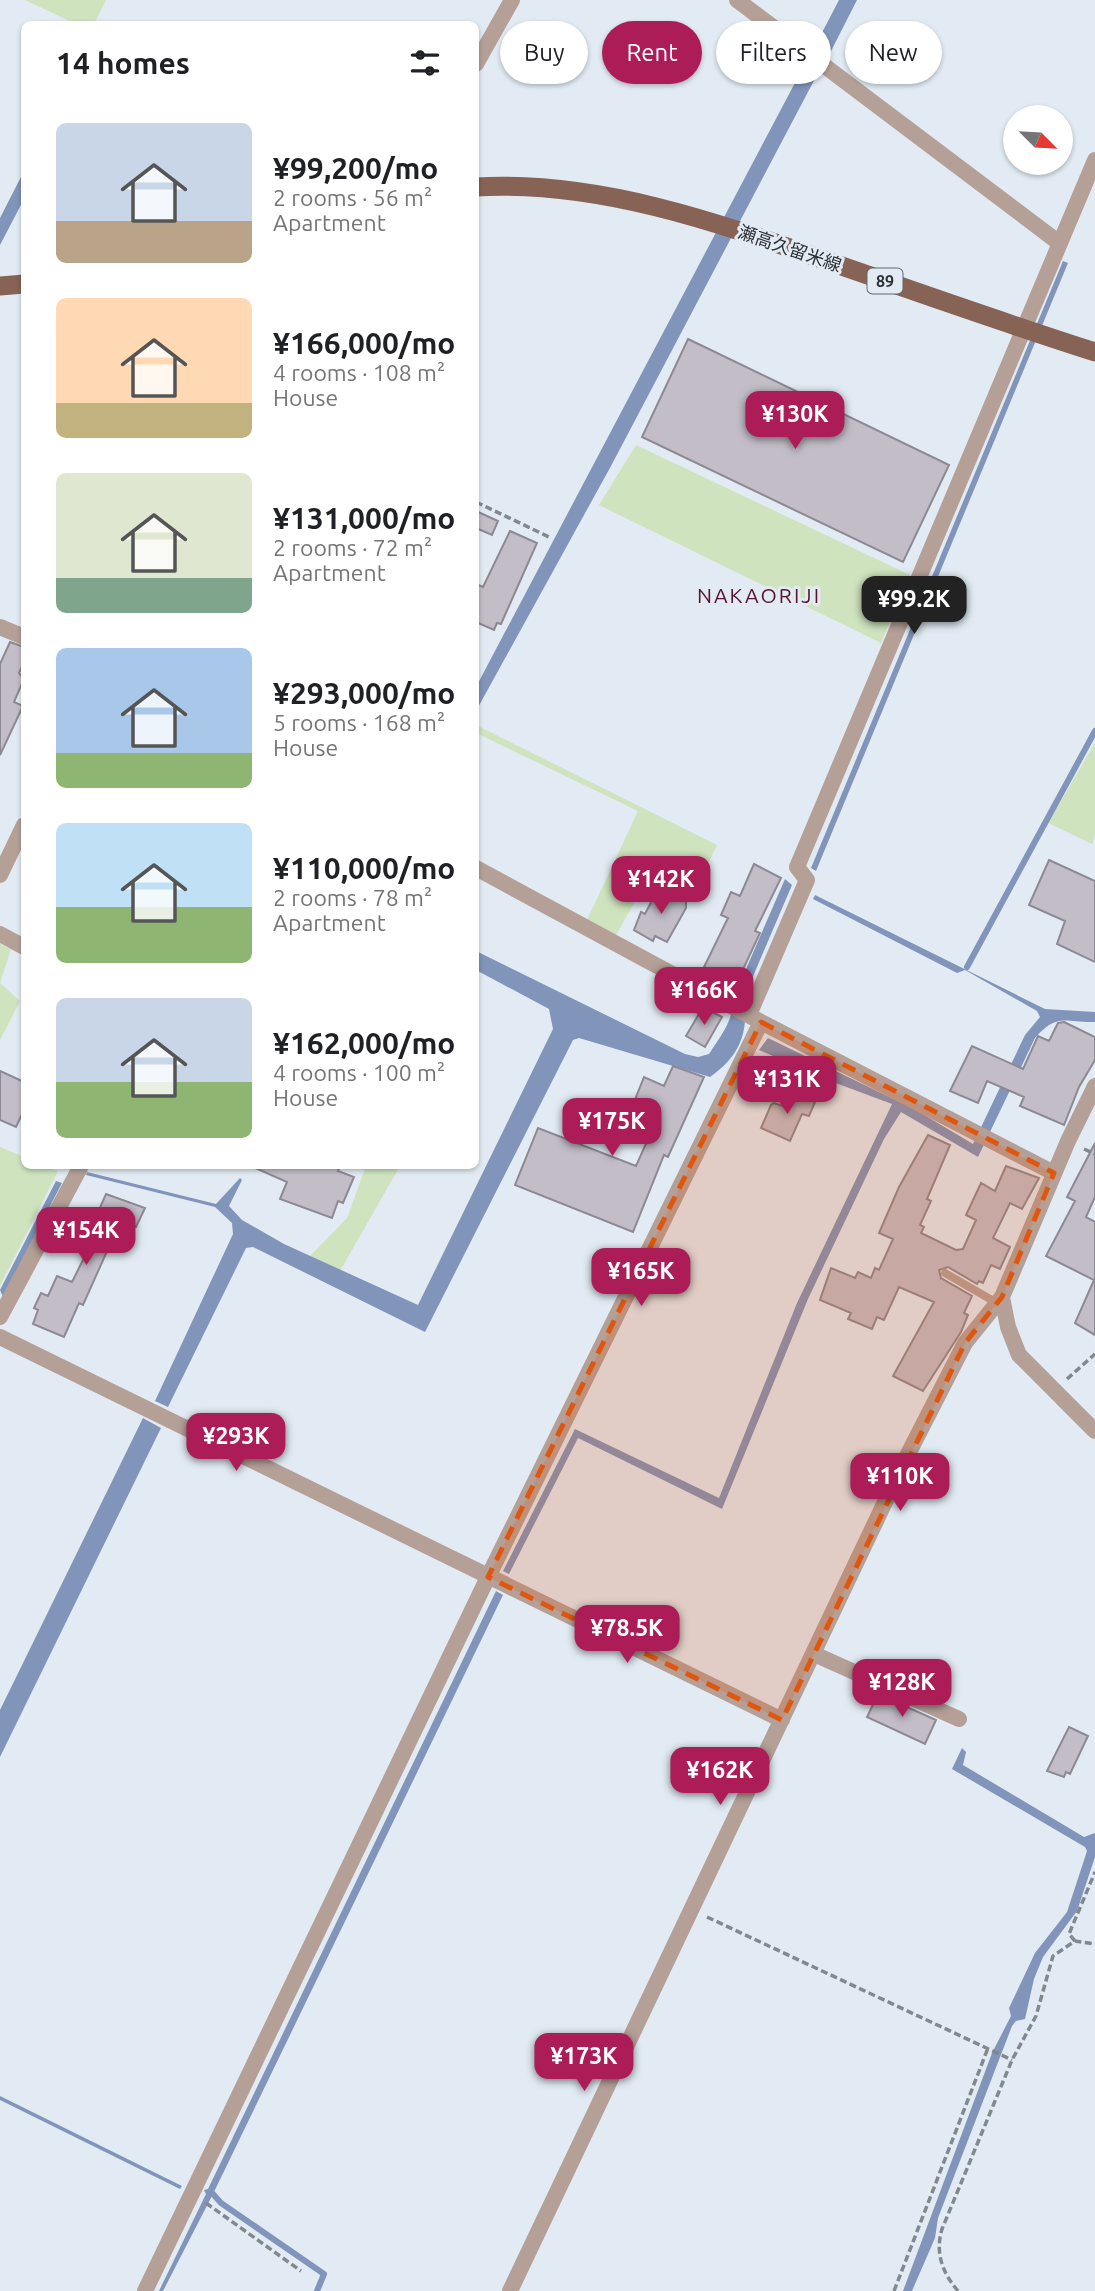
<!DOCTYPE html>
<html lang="en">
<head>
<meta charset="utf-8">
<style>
	:root { --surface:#fff; --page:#f2f2f2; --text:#202124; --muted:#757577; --accent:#ac1d57 }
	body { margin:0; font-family:Ubuntu,"Noto Sans JP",sans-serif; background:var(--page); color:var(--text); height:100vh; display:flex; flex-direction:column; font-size:26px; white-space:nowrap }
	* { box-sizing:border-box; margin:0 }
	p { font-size:23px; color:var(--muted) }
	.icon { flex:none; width:38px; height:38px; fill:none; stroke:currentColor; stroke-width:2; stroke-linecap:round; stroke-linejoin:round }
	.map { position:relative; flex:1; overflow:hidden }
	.drawer { position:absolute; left:21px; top:21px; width:458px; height:1148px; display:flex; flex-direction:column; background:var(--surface); border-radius:10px; box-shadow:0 2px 5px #0004 }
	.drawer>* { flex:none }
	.top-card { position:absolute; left:500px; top:21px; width:488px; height:63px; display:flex; gap:14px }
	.needle { width:46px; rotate:114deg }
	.tools { position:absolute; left:1003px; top:105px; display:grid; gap:14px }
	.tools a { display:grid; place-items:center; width:70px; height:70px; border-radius:50%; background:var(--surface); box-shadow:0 2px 5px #0004; font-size:35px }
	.price { position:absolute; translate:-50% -60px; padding:0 16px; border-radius:14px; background:var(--accent); color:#fff; font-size:23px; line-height:46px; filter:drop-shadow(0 2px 4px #0008) }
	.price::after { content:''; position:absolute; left:50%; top:42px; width:21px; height:16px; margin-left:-10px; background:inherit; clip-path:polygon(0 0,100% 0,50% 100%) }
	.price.current { background:#222; color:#fff }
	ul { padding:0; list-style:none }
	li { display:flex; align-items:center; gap:21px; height:175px; padding:0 35px }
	li span { display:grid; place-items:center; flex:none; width:196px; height:140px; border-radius:10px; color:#555 }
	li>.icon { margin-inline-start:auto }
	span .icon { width:84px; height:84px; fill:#fffc; stroke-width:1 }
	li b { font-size:30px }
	h2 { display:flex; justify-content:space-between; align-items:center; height:84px; padding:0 35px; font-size:30px }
	.tag { padding:0 24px; border-radius:32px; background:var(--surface); box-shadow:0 2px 5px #0004; font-size:24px; line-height:63px }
	.tag.current { background:var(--accent); color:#fff }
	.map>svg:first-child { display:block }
	.green { fill:#cee3be }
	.water { fill:#8194ba }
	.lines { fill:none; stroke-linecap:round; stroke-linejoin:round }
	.stream { stroke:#8194ba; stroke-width:6 }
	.building { fill:#c2bdc7; stroke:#8d8992; stroke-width:2 }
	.path { stroke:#82898e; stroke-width:3.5; stroke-dasharray:7 3.5; stroke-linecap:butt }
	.service { stroke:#b5a098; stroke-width:8 }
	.minor { stroke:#b5a098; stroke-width:16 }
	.primary { stroke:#876355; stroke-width:19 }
	.marked { fill:#df570e; fill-opacity:0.2; stroke:#df570e; stroke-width:5; stroke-dasharray:14 9; stroke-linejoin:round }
	.labels { text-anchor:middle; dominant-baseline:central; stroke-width:6; stroke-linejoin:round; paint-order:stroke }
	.shield { fill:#e2ebf3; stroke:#63686d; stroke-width:2 }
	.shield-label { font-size:16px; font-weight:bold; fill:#2c3033 }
	.street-label { font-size:18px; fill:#2c3033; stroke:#e2ebf3 }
	.quarter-label { font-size:21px; letter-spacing:2px; fill:#56132b; stroke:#e2ebf3 }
</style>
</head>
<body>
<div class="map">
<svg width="1095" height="2291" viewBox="0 0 1095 2291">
	<rect width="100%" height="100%" fill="#e2ebf3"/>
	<path class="green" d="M25 0H106L94 24H76Z
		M636 445 910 575 881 643 599 505Z
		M476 725 717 845 692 897 648 878 615 937 587 920 638 811 476 733Z
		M1095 743V834L1092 844 1048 823Z
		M0 944 11 949 0 983 20 1001 0 1040Z
		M0 1147 24 1157V1166H45L58 1171 0 1286Z
		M366 1166H400L340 1271 310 1256 347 1218Z"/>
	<path class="water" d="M839 0H857L829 55 815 46Z
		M806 62 818 73 611 466 476 711V687Z
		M24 171V199L0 245V218Z
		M1063 261 1068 263 816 871 811 868Z
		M785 879 792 885 736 1016 745 1021C743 1046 731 1062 710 1077L579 1038 573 1040 425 1332 253 1247 246 1248 168 1407 155 1401 233 1234 232 1223 215 1207 86 1175 87 1172 216 1204 240 1178 242 1180 229 1206 242 1220 284 1244 418 1305 553 1029 549 1009 476 970V951L685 1054 698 1057 709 1054C720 1037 734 1020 733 999Z
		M815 895 1045 1009 1095 1012V1022C1065 1023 1058 1012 1035 1038L978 1157 901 1112 884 1139 808 1299 722 1509 578 1438 509 1574 503 1571 575 1429 719 1498 797 1303 892 1104 833 1082 759 1050 768 1038 916 1110 973 1144 1025 1035 1040 1017 1037 1011 965 970 957 973 813 899Z
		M56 1181 62 1183 3 1297 0 1290Z
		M143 1418 161 1428 0 1757V1710Z
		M496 1591 503 1595 213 2194 163 2291H159L206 2194 204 2190 208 2189Z
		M962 1748 966 1752 963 1765 1084 1837 1095 1833V1857L1077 1911 1043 1957 1034 1979 1025 2019 1016 2021 1012 2026 938 2218 935 2238 912 2291H903L992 2053 1011 2016 1009 2008 1035 1953 1067 1912 1087 1851 1085 1847 952 1769Z
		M0 2096 182 2186 180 2189 0 2100Z"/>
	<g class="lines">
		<path class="stream" d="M967 967 1095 731
			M213 2194 221 2203 324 2274 317 2291"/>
	</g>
	<path class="building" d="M688 339 949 465 903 562 642 437Z
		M476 511 498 521 492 535 476 528Z
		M510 531 537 543 501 624 497 623 494 630 476 622V584L483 587Z
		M10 642 24 647V662L19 673 24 679 14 702 23 706 0 755V664Z
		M1049 860 1095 881V962L1057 944 1065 921 1029 905Z
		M754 864 781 878 755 931 760 933 733 991 713 982 717 973 704 967 728 918 721 915 731 892 740 896Z
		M659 887 686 901V908L667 942 655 936 653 941 634 930 641 912 645 914Z
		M703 1007 722 1017 705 1047 686 1036Z
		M1064 1022 1095 1037V1060L1079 1087 1064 1125 1020 1106 1024 1097 987 1081 978 1103 950 1091 972 1046 1023 1069 1038 1036 1049 1041 1058 1023Z
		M673 1066 704 1077 668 1157 664 1155 633 1232 515 1185 538 1128 636 1166 653 1128 634 1102 644 1077 664 1086Z
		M0 1071 24 1082V1110L16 1127 0 1120Z
		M793 1092 815 1102 809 1116 802 1114 790 1141 761 1128 771 1105 774 1103 786 1107Z
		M928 1135 950 1145 927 1199 931 1201 920 1225 924 1227 921 1233 956 1250 963 1249 976 1220 966 1215 981 1183 995 1191 1006 1166 1039 1178 1022 1209 1010 1203 993 1238 1010 1247 1000 1269 991 1265 983 1283 979 1281 977 1284 948 1267 939 1270 941 1278 972 1296 964 1313 968 1315 961 1332 923 1391 893 1376 934 1302 899 1287 884 1320 877 1317 872 1329 848 1319 851 1313 820 1300 831 1268 855 1278 858 1272 871 1278 875 1268 879 1270 893 1239 879 1233 899 1187Z
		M1095 1143V1197L1086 1217 1095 1222V1335L1075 1323 1094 1280 1046 1256 1075 1201 1067 1197Z
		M251 1166H340L338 1171 354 1177 343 1203 338 1201 332 1218 280 1199 287 1182Z
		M106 1194 145 1208 136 1227 128 1223 119 1244 112 1240 83 1305 79 1303 64 1337 33 1324 38 1310 34 1308 41 1293 48 1296 57 1276 72 1282 101 1224 94 1221Z
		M878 1694 936 1720 925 1744 867 1717Z
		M1069 1727 1088 1736 1070 1774 1066 1772 1064 1777 1047 1771Z"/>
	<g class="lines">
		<path class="path" d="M476 502 549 537
			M1084 1149 1095 1154
			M1067 1379 1095 1354
			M707 1917 1012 2060
			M1075 1941 1069 1934 1095 1872
			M206 2203 301 2271
			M894 2291 988 2048
			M958 2291C942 2272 935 2253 942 2229L1012 2060 1036 2016 1053 1956 1075 1941 1095 1944"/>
		<path class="service" d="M945 1273 997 1303"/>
		<path class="minor" d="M737 0 1058 242
			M476 64 512 0
			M0 627 24 637
			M476 868 761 1022 1054 1173
			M0 875 24 825
			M0 934 24 947
			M749 1015 807 880 797 867 1095 160
			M1095 1086 1068 1141 1002 1297 1008 1327 1019 1355 1095 1431
			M0 1317 81 1166
			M0 1337 782 1720
			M814 1654 959 1719
			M145 2291 488 1577 761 1022
			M510 2291 905 1460 965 1343 1002 1297"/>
		<path class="primary" d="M476 187C599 180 719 223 833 263 920 293 1007 324 1095 352
			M0 286 24 284"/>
	</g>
	<path class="marked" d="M761 1022 1054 1173 1002 1297 965 1343 782 1720 488 1577Z"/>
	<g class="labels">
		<rect class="shield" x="867.5" y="268.5" width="35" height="25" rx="5"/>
		<g class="shield-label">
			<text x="885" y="281">89</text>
		</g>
		<g class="street-label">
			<text transform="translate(790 248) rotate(19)">瀬高久留米線</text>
		</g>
		<g class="quarter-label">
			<text x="759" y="595">NAKAORIJI</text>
		</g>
	</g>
</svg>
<div class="tools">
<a><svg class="needle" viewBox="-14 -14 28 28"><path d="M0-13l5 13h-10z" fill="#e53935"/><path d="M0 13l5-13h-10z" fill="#757577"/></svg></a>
</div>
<b class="price" style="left:795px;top:451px">¥130K</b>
<b class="price current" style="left:914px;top:636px">¥99.2K</b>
<b class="price" style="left:661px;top:916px">¥142K</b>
<b class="price" style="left:704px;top:1027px">¥166K</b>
<b class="price" style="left:787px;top:1116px">¥131K</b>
<b class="price" style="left:612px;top:1158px">¥175K</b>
<b class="price" style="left:86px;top:1267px">¥154K</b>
<b class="price" style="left:641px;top:1308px">¥165K</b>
<b class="price" style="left:236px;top:1473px">¥293K</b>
<b class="price" style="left:900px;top:1513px">¥110K</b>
<b class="price" style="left:627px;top:1665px">¥78.5K</b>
<b class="price" style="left:902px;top:1719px">¥128K</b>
<b class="price" style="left:720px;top:1807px">¥162K</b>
<b class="price" style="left:584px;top:2093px">¥173K</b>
<div class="top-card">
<a class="tag">Buy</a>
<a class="tag current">Rent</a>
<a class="tag">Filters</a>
<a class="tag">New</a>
</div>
<section class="drawer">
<h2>14 homes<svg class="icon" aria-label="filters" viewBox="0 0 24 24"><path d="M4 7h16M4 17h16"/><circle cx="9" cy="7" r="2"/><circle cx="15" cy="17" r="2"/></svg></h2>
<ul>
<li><span style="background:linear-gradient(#c9d6e8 70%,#b9a48a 0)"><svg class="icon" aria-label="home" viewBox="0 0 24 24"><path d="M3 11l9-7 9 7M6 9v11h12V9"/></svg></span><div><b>¥99,200/mo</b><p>2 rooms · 56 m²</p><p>Apartment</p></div></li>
<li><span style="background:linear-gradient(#ffd9b3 75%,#c2b280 0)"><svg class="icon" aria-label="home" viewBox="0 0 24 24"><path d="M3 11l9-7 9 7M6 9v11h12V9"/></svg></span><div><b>¥166,000/mo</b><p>4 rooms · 108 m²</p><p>House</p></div></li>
<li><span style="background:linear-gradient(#dfe7d0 75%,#7fa58c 0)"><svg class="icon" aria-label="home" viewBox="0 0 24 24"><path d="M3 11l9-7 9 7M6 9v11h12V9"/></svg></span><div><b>¥131,000/mo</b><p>2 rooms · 72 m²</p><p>Apartment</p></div></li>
<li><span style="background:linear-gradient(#a9c7e8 75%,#8fb573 0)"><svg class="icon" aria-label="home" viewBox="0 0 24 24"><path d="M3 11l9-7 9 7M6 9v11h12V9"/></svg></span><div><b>¥293,000/mo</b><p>5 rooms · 168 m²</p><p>House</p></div></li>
<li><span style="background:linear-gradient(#bfe0f5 60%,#8fb573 0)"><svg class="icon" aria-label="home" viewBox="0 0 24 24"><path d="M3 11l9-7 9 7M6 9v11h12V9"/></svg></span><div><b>¥110,000/mo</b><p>2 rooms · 78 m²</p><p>Apartment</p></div></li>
<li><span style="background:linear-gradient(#c9d6e8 60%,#8fb573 0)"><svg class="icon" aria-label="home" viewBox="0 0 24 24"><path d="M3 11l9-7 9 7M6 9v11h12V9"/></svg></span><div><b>¥162,000/mo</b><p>4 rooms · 100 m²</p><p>House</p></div></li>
</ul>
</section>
</div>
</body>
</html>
